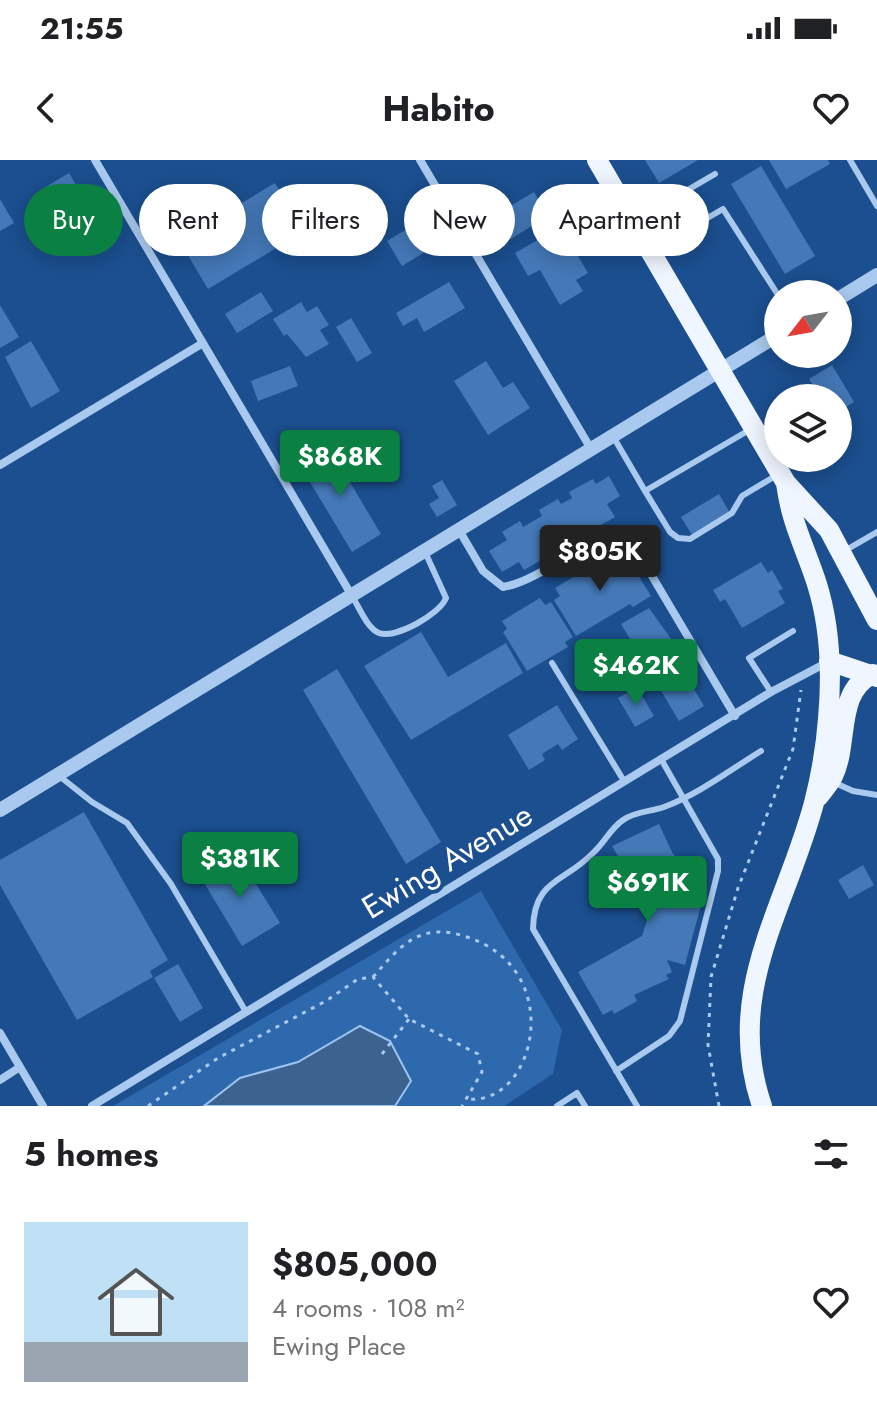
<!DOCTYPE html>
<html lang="en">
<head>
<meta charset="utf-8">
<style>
	:root { --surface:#fff; --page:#f6f6f6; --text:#202124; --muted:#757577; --line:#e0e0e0; --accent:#0b8043 }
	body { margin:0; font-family:Jost,sans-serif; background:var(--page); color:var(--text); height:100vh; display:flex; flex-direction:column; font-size:30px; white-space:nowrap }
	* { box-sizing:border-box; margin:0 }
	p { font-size:26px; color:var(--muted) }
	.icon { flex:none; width:44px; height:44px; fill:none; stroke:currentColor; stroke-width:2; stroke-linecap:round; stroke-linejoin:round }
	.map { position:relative; height:946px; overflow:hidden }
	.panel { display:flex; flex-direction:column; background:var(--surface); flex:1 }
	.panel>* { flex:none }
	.banner { position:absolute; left:24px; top:24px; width:830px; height:72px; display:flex; gap:16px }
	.needle { width:52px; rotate:239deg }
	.tools { position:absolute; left:764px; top:120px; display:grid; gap:16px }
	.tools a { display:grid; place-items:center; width:88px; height:88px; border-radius:50%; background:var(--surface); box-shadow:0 4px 20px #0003; font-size:40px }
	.price { position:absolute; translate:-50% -68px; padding:0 18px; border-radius:8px; background:var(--accent); color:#fff; font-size:26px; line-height:52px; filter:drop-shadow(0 2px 4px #0008) }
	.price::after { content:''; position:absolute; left:50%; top:48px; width:24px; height:18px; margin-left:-12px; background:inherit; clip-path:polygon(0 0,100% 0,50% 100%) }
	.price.active { background:#222; color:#fff }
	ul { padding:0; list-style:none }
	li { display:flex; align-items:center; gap:24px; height:200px; padding:0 24px }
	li+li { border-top:2px solid var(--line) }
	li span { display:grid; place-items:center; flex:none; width:224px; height:160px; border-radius:0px; color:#555 }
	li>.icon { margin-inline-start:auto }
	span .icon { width:96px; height:96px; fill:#fffc; stroke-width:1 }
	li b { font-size:34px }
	h2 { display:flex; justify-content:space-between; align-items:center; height:96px; padding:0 24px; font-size:34px }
	.chip { padding:0 28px; border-radius:36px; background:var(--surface); box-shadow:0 4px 20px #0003; font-size:28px; line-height:72px }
	.chip.active { background:var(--accent); color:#fff }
	.status { display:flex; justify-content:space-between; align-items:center; height:56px; padding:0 40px; background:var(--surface); direction:ltr }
	.status svg { height:22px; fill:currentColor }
	header { display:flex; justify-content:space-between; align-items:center; height:104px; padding:0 24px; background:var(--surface); font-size:36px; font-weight:700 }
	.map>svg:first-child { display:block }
	.green { fill:#2e69ad }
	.water { fill:#3c6290; stroke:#9cc4f0; stroke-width:2 }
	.building { fill:#4478b7 }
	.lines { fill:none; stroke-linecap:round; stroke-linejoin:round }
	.path { stroke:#a9c9ee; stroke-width:3; stroke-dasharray:4 6; stroke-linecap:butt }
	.service { stroke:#a9c9ee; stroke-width:6 }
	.minor { stroke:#a9c9ee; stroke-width:8 }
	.tertiary { stroke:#a9c9ee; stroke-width:14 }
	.primary { stroke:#f0f6ff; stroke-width:20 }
	.labels { text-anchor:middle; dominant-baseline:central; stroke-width:8; stroke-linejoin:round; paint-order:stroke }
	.street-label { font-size:32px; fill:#fff; stroke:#1b4f8f }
</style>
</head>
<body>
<div class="status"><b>21:55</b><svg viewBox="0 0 49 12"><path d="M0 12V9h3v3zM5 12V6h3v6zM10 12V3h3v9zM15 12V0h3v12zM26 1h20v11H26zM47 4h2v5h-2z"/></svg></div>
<header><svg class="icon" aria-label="back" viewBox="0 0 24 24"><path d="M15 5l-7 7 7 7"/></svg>Habito<svg class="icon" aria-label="heart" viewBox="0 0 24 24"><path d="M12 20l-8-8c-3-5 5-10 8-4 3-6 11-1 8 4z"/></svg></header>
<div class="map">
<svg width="877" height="946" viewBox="0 0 877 946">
	<rect width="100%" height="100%" fill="#1b4f8f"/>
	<path class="green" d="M481 731 562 870 553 914 504 946H395L411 920 360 866 298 902 240 918 204 946H113Z"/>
	<path class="water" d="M360 866 390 881 411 921 395 946H204L240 918 298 902Z"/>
	<path class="building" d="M645 0H698L659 23Z
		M769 0H828L830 4 786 29Z
		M761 6 815 96 785 114 731 24Z
		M69 13 101 67 76 82 44 28Z
		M275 23 297 59 285 66 293 78 208 129 186 92 222 71 215 59Z
		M534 32 548 56 509 80 494 56Z
		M0 39 14 63 0 71Z
		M423 59 438 84 402 106 387 81Z
		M550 73 556 85 568 79 588 113 576 120 583 131 560 145 540 110 528 116 515 93Z
		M449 122 465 148 424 172 417 158 403 166 396 153Z
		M261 132 273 151 237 173 225 154Z
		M301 142 307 152 317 146 329 165 320 170 329 184 306 197 287 174 284 176 273 159Z
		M0 145 19 177 0 188Z
		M351 158 372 193 357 202 336 167Z
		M31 181 60 231 31 248 5 197Z
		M486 201 503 228 513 222 530 248 488 275 454 221Z
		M832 205 854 242 838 252V238H821L809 219Z
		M290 206 298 226 258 241 251 221Z
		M327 284 381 374 352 392 298 302Z
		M609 316 620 336 607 344 615 357 563 387 555 375 542 382 550 395 524 410 519 402 502 412 489 391 507 380 502 372 520 361 523 367 542 356 539 350 558 339 561 344 572 338 569 332 593 319 596 324Z
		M442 320 457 345 437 357 429 344 439 338 432 326Z
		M719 334 730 353 692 375 681 357Z
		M615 392 619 399 626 395 651 436 633 447 630 444 576 476 554 440 560 436 555 428Z
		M761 402 768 413 772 410 783 429 778 431 785 443 742 468 725 439 720 442 713 430Z
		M540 438 545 445 551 442 573 477 565 482 568 487 527 511 503 472 507 469 502 461Z
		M649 448 674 483 664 489 678 512 687 506 693 516 688 519 704 546 679 561 621 464Z
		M421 472 448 517 506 483 523 513 411 580 364 506Z
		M337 509 441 682 406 704 303 530Z
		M637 527 654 556 635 567 618 538Z
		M557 545 578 579 562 590 558 584 542 594 545 600 529 610 508 575Z
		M84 652 168 800 150 811 153 817 77 860 0 725V700Z
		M659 664 672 692 694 724 691 727 697 744 701 745 685 805 667 800 672 812 666 815 669 819 634 835 637 841 614 854 612 850 603 855 578 812 642 776 650 751 612 686Z
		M237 693 280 763 242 786 200 716Z
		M863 705 874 725 849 739 838 720Z
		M178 804 203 848 180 862 154 818Z"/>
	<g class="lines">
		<path class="path" d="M373 817C401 785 420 761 467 777 568 810 535 946 468 939
			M382 894 409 859
			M148 946 218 898 326 841 358 819 373 817 409 859 478 894 482 912 462 946
			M719 946 708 885 711 817 738 728 793 589 801 530"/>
		<path class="service" d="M850 0 877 46
			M636 60 715 14
			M652 90 723 49 778 135
			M614 278 645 331 751 269
			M645 331 670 372 678 378 690 379 732 353 742 336 777 315
			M846 390 877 372
			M352 436C359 447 367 468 379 473 396 479 440 454 446 438L425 392
			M552 503 624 621
			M771 532 749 498 793 471
			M58 615 92 642 127 663 171 724 246 852
			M833 622 853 631 877 635
			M616 911 669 876 680 861 718 711V699L661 599
			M557 946 577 933 585 946
			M637 946 533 769C534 718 565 723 594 692 605 682 610 669 623 660 636 651 650 652 664 647 699 634 730 610 761 591"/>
		<path class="minor" d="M95 0 352 436
			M420 0 591 289
			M0 305 203 183
			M459 370 483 411 503 427C541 421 592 373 617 375 623 375 628 380 633 384L735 556
			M0 873 43 946
			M0 920 20 907
			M92 946 771 532 828 502"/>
		<path class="tertiary" d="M838 139 877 115
			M0 650 778 175"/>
		<path class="primary" d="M597 0 786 323C791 362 804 385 816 421 830 464 832 514 828 559 826 587 821 615 814 643 786 748 723 832 762 946
			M786 323 829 370 877 460
			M829 501 877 517
			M818 637C823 631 829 624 833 616 849 584 835 531 873 514"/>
	</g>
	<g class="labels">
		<g class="street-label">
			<text transform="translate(447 701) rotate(-31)">Ewing Avenue</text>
		</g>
	</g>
</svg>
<div class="tools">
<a><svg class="needle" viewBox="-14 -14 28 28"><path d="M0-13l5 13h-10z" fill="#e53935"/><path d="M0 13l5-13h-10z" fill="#757577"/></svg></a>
<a><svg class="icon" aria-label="layers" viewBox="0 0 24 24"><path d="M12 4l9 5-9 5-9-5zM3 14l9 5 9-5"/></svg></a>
</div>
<b class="price" style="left:340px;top:338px">$868K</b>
<b class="price active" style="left:600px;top:433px">$805K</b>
<b class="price" style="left:636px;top:547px">$462K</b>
<b class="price" style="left:240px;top:740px">$381K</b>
<b class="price" style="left:648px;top:764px">$691K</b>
<div class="banner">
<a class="chip active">Buy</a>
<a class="chip">Rent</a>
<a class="chip">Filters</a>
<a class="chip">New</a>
<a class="chip">Apartment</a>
</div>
</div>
<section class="panel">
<h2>5 homes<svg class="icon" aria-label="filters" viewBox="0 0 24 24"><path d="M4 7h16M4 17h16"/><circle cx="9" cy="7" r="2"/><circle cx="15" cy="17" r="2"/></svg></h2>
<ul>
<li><span style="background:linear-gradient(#bfe0f5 75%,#9aa5b1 0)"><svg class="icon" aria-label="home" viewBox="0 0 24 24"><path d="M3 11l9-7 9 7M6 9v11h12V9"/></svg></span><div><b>$805,000</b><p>4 rooms · 108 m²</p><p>Ewing Place</p></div><svg class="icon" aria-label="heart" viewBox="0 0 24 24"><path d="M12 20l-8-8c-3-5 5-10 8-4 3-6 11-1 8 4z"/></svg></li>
</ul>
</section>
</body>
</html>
